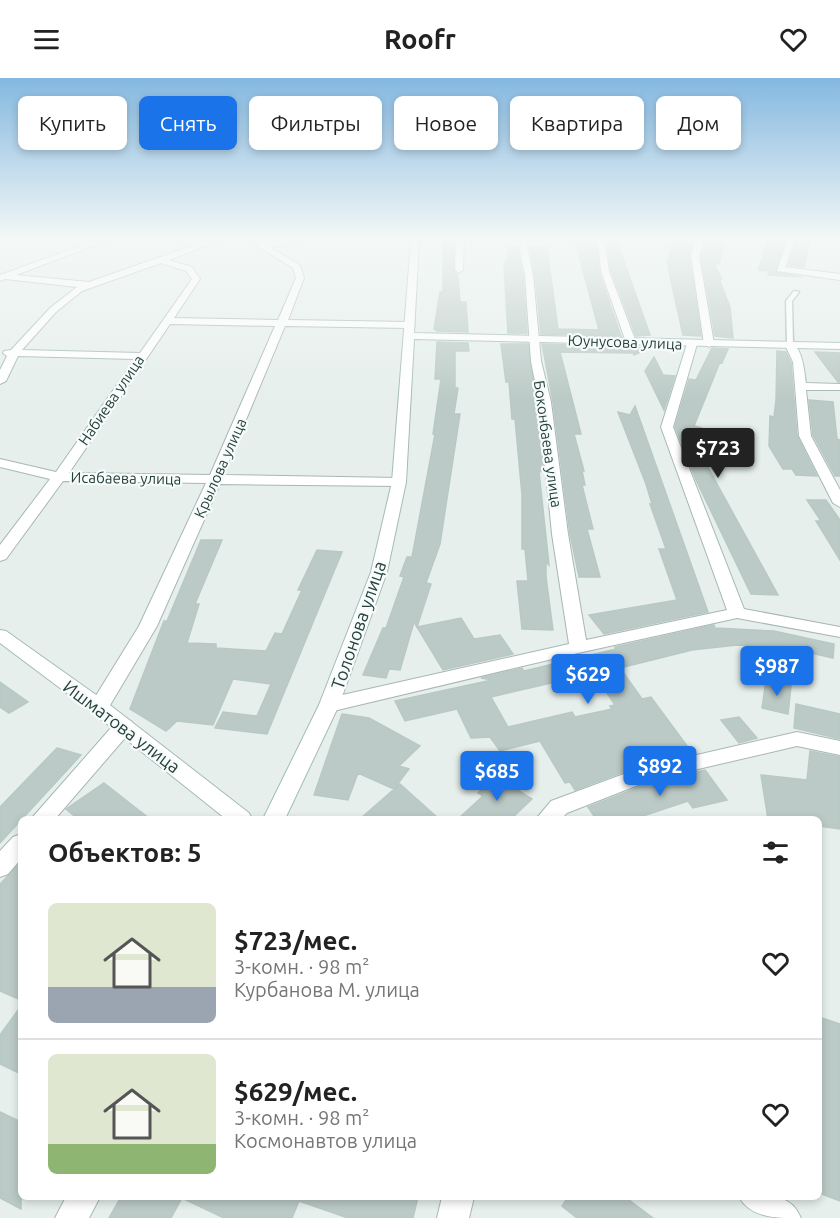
<!DOCTYPE html>
<html lang="ru">
<head>
<meta charset="utf-8">
<style>
	:root { --surface:#fff; --page:#f6f6f6; --text:#222; --muted:#767676; --line:#e0e0e0; --accent:#1a73e8 }
	body { margin:0; font-family:Ubuntu,sans-serif; background:var(--page); color:var(--text); height:100vh; display:flex; flex-direction:column; font-size:22px; white-space:nowrap }
	* { box-sizing:border-box; margin:0 }
	p { font-size:20px; color:var(--muted) }
	.icon { flex:none; width:33px; height:33px; fill:none; stroke:currentColor; stroke-width:2; stroke-linecap:round; stroke-linejoin:round }
	.map { position:relative; flex:1; overflow:hidden }
	.side { position:absolute; left:18px; top:738px; width:804px; height:384px; display:flex; flex-direction:column; background:var(--surface); border-radius:9px; box-shadow:0 3px 9px #0003 }
	.side>* { flex:none }
	.hud { position:absolute; left:18px; top:18px; width:804px; height:54px; display:flex; gap:12px }
	.price { position:absolute; translate:-50% -51px; padding:0 14px; border-radius:6px; background:var(--accent); color:#fff; font-size:20px; line-height:39px; filter:drop-shadow(0 2px 3px #0008) }
	.price::after { content:''; position:absolute; left:50%; top:36px; width:18px; height:14px; margin-left:-9px; background:inherit; clip-path:polygon(0 0,100% 0,50% 100%) }
	.price.current { background:#222; color:#fff }
	ul { padding:0; list-style:none }
	li { display:flex; align-items:center; gap:18px; height:150px; padding:0 30px }
	li+li { border-top:2px solid var(--line) }
	li span { display:grid; place-items:center; flex:none; width:168px; height:120px; border-radius:9px; color:#555 }
	li>.icon { margin-inline-start:auto }
	span .icon { width:72px; height:72px; fill:#fffc; stroke-width:1 }
	li b { font-size:26px }
	h2 { display:flex; justify-content:space-between; align-items:center; height:72px; padding:0 30px; font-size:26px }
	.pill { padding:0 21px; border-radius:9px; background:var(--surface); box-shadow:0 3px 9px #0003; font-size:21px; line-height:54px }
	.pill.current { background:var(--accent); color:#fff }
	header { display:flex; justify-content:space-between; align-items:center; height:78px; padding:0 30px; background:var(--surface); font-size:27px; font-weight:700 }
	.map>svg:first-child { display:block }
	.building { fill:#bbcac6; stroke:#b8c9c4; stroke-width:1.5; fill-rule:evenodd }
	.lines { fill:none; stroke-linecap:round; stroke-linejoin:round }
	.lane-casing { stroke:#a8b7b4; stroke-width:3 }
	.street-casing { stroke:#a8b7b4; stroke-width:2 }
	.secondary-casing { stroke:#a4bbb6; stroke-width:2 }
	.lane { fill:#fff; fill-rule:evenodd }
	.street { fill:#fff; fill-rule:evenodd }
	.secondary { fill:#fff; fill-rule:evenodd }
	.labels { text-anchor:middle; dominant-baseline:central; stroke-width:4.5; stroke-linejoin:round; paint-order:stroke }
	.far-street-label { font-size:15px; fill:#25413e; stroke:#f7fbfa }
	.street-label { font-size:18px; fill:#25413e; stroke:#f7fbfa }
</style>
</head>
<body>
<header><svg class="icon" aria-label="menu" viewBox="0 0 24 24"><path d="M4 6h16M4 12h16M4 18h16"/></svg>Roofr<svg class="icon" aria-label="heart" viewBox="0 0 24 24"><path d="M12 20l-8-8c-3-5 5-10 8-4 3-6 11-1 8 4z"/></svg></header>
<div class="map">
<svg width="840" height="1140" viewBox="0 0 840 1140">
	<rect width="100%" height="100%" fill="#e6efec"/>
	<path class="building" d="M443 163H454L453 192 458 197 460 224H466L468 254 437 253 434 251 440 214H443Z
		M575 163H596L599 194 621 258 541 256 535 197 530 169 547 170 558 251 599 252Z
		M616 163 624 183 650 257 636 258 611 192 608 168Z
		M673 163 693 164 689 177 701 258 683 257 667 185Z
		M710 163H725L719 186H714L722 201H719L730 229 733 260 715 258 701 177 706 165Z
		M768 163H785L775 194 802 199 768 197 769 193 758 192Z
		M797 163H810L804 189 788 187Z
		M508 169H517L523 197 527 255H508L504 189 505 183H508Z
		M437 264 468 265 469 273H455V310H458L454 336H460L440 466 426 505 431 506 417 549 461 540 474 561 500 557 513 576 443 592 414 544 400 592 389 591 386 600 363 597 383 550H386L404 499 400 498 407 479H412L435 356H433L441 301H435Z
		M501 266H528L537 324 544 393 539 394 549 487 546 484V499L553 552 522 551 517 503H528L525 471H522V417L515 341H512L509 304H506Z
		M542 266 650 270 634 277 633 275 560 274 581 356H574L584 393H582L585 407H582L593 451H587L600 499H579L570 456 553 324Z
		M712 270 728 271 722 285 720 284 694 348 702 350 695 366 778 517 751 516 696 402 675 349 689 301 696 302Z
		M777 273 786 274 791 285 797 358 817 398 796 397 792 391H783L769 368 770 338 774 339 776 322Z
		M815 274 840 275V304H838Z
		M654 279 663 297 675 298 664 332 645 293Z
		M809 322 833 324 837 361 840 362V398H835L813 357Z
		M635 328 708 534 604 556 589 537 677 522 659 471H666L650 426H652L646 406 618 334 630 337Z
		M807 422H826L840 442V482L816 443H821Z
		M201 462H222L195 526H199L187 565 216 566V570L266 573 275 555 282 556 302 512H298L317 472 342 474 267 656 215 650 223 634 257 638 271 606 233 601 213 647 177 643 166 653 130 631 164 543H167Z
		M714 547 715 550 774 553 834 566 833 580 785 569 737 567 692 572 620 590 642 621 651 619 693 676 639 688 575 712 570 704 565 705 540 663 500 673 490 659 471 660 457 631 405 643 395 623 492 602 481 600 522 590 524 593 616 571 615 569ZM594 595 615 627 610 628 612 631 575 639 572 634 508 649 491 619Z
		M766 602 791 608 788 636 762 630Z
		M0 604 28 624 9 635 0 629Z
		M796 626 840 636V661L794 650Z
		M342 636 369 640 420 668 399 688 409 691 394 711 358 695 348 722 314 717Z
		M739 639 757 660 739 665 721 642Z
		M57 670 81 677 0 765V729Z
		M810 673 840 679V751L819 748V741H768L761 697 807 702Z
		M705 692 727 722 693 730 688 723 634 741H596L588 729 652 704Z
		M496 699 532 721 511 741H458L483 718 478 715Z
		M104 705 150 741H78L66 731Z
		M400 706 439 741H360Z
		M21 784V922L0 913V806Z
		M21 928V996L0 986V957Z
		M819 939 840 946V1123L819 1115Z
		M0 1034 21 1044V1131L0 1120Z
		M121 1119H418L413 1140H348L299 1123 292 1140H224L182 1120 171 1140H109Z
		M568 1119H625L653 1140H577L562 1128Z"/>
	<g class="lines">
		<defs>
			<path id="lane" d="M794 213 799 214 792 223 793 267 790 269 787 267 786 223Z"/>
			<path id="street" d="M94 163H106L16 197 89 204 206 163H218L169 182 192 189 200 201 174 240 278 242 296 200 293 190 250 163H300L269 169 300 187 304 200 288 242 410 244 415 247 410 250 285 248 223 397 399 400 406 404 399 408 220 406 157 548 106 634 99 636 92 634 89 629 139 548 206 405 63 403 6 481 0 483V467L50 401 0 389V381L56 394 135 281 18 278 6 303 0 306V292L7 278 3 275 4 273 11 272 50 230 77 209 5 201 0 203V197ZM161 185 186 193 192 201 140 275 22 272 56 234 82 213ZM170 246 275 248 210 397 69 395Z
				M456 163H464L463 192 459 195 455 192Z
				M518 163H526L533 197 541 283 551 324 568 456 586 562 727 532 661 349 687 266 692 263 697 266 673 349 744 531 840 549V559L737 540 578 575 329 634 322 632 319 627 322 622 329 620 569 566 552 456 539 324 531 283 525 197Z
				M598 163H614L605 166 609 193 636 264 635 266 626 264 601 193Z
				M696 163H704L699 177 714 266 709 269 704 266 691 177Z
				M787 163H795L785 189 840 196V202L777 193Z
				M790 264C803 270 804 292 806 305L840 306V312H806L811 358 840 412V429L833 425 799 358 793 284 785 267Z
				M124 641 131 643 134 648 131 653 55 741H31L117 643Z
				M797 654 840 663V677L797 668 651 702 567 735 561 741H536L551 723 640 690Z
				M21 756V781L8 796 0 799V773L13 759Z
				M66 1119H100L89 1140H55Z
				M442 1119H474L469 1140H437Z"/>
			<path id="secondary" d="M411 163H419L414 255 840 265V271L414 261 406 404 387 494 339 627 285 741H263L319 627 371 494 392 404Z
				M0 552 6 553 106 624 249 735 252 741H226L92 634 0 565Z
				M739 1119C765 1119 789 1112 801 1140 775 1140 751 1140 739 1119Z"/>
		</defs>
		<use href="#lane" class="lane-casing"/>
		<use href="#street" class="street-casing"/>
		<use href="#secondary" class="secondary-casing"/>
		<use href="#lane" class="lane"/>
		<use href="#street" class="street"/>
		<use href="#secondary" class="secondary"/>
	</g>
	<linearGradient id="sky" x2="0" y2="1"><stop stop-color="#84b8e0"/><stop offset="0.5" stop-color="#f4f8f6"/><stop offset="1" stop-color="#f4f8f6" stop-opacity="0"/></linearGradient>
	<rect width="840" height="323" fill="url(#sky)"/>
	<g class="labels">
		<g class="far-street-label">
			<text transform="translate(625 264) rotate(2)">Юунусова улица</text>
			<text transform="translate(111 322) rotate(-56)">Набиева улица</text>
			<text transform="translate(548 366) rotate(82)">Боконбаева улица</text>
			<text transform="translate(220 390) rotate(-66)">Крылова улица</text>
			<text transform="translate(126 400) rotate(1)">Исабаева улица</text>
		</g>
		<g class="street-label">
			<text transform="translate(358 547) rotate(-71)">Толонова улица</text>
			<text transform="translate(122 648) rotate(37)">Ишматова улица</text>
		</g>
	</g>
</svg>
<b class="price current" style="left:718px;top:401px">$723</b>
<b class="price" style="left:777px;top:619px">$987</b>
<b class="price" style="left:588px;top:627px">$629</b>
<b class="price" style="left:660px;top:719px">$892</b>
<b class="price" style="left:497px;top:724px">$685</b>
<div class="hud">
<a class="pill">Купить</a>
<a class="pill current">Снять</a>
<a class="pill">Фильтры</a>
<a class="pill">Новое</a>
<a class="pill">Квартира</a>
<a class="pill">Дом</a>
</div>
<section class="side">
<h2>Объектов: 5<svg class="icon" aria-label="filters" viewBox="0 0 24 24"><path d="M4 7h16M4 17h16"/><circle cx="9" cy="7" r="2"/><circle cx="15" cy="17" r="2"/></svg></h2>
<ul>
<li><span style="background:linear-gradient(#dfe7d0 70%,#9aa5b1 0)"><svg class="icon" aria-label="home" viewBox="0 0 24 24"><path d="M3 11l9-7 9 7M6 9v11h12V9"/></svg></span><div><b>$723/мес.</b><p>3-комн. · 98 m²</p><p>Курбанова М. улица</p></div><svg class="icon" aria-label="heart" viewBox="0 0 24 24"><path d="M12 20l-8-8c-3-5 5-10 8-4 3-6 11-1 8 4z"/></svg></li>
<li><span style="background:linear-gradient(#dfe7d0 75%,#8fb573 0)"><svg class="icon" aria-label="home" viewBox="0 0 24 24"><path d="M3 11l9-7 9 7M6 9v11h12V9"/></svg></span><div><b>$629/мес.</b><p>3-комн. · 98 m²</p><p>Космонавтов улица</p></div><svg class="icon" aria-label="heart" viewBox="0 0 24 24"><path d="M12 20l-8-8c-3-5 5-10 8-4 3-6 11-1 8 4z"/></svg></li>
</ul>
</section>
</div>
</body>
</html>
